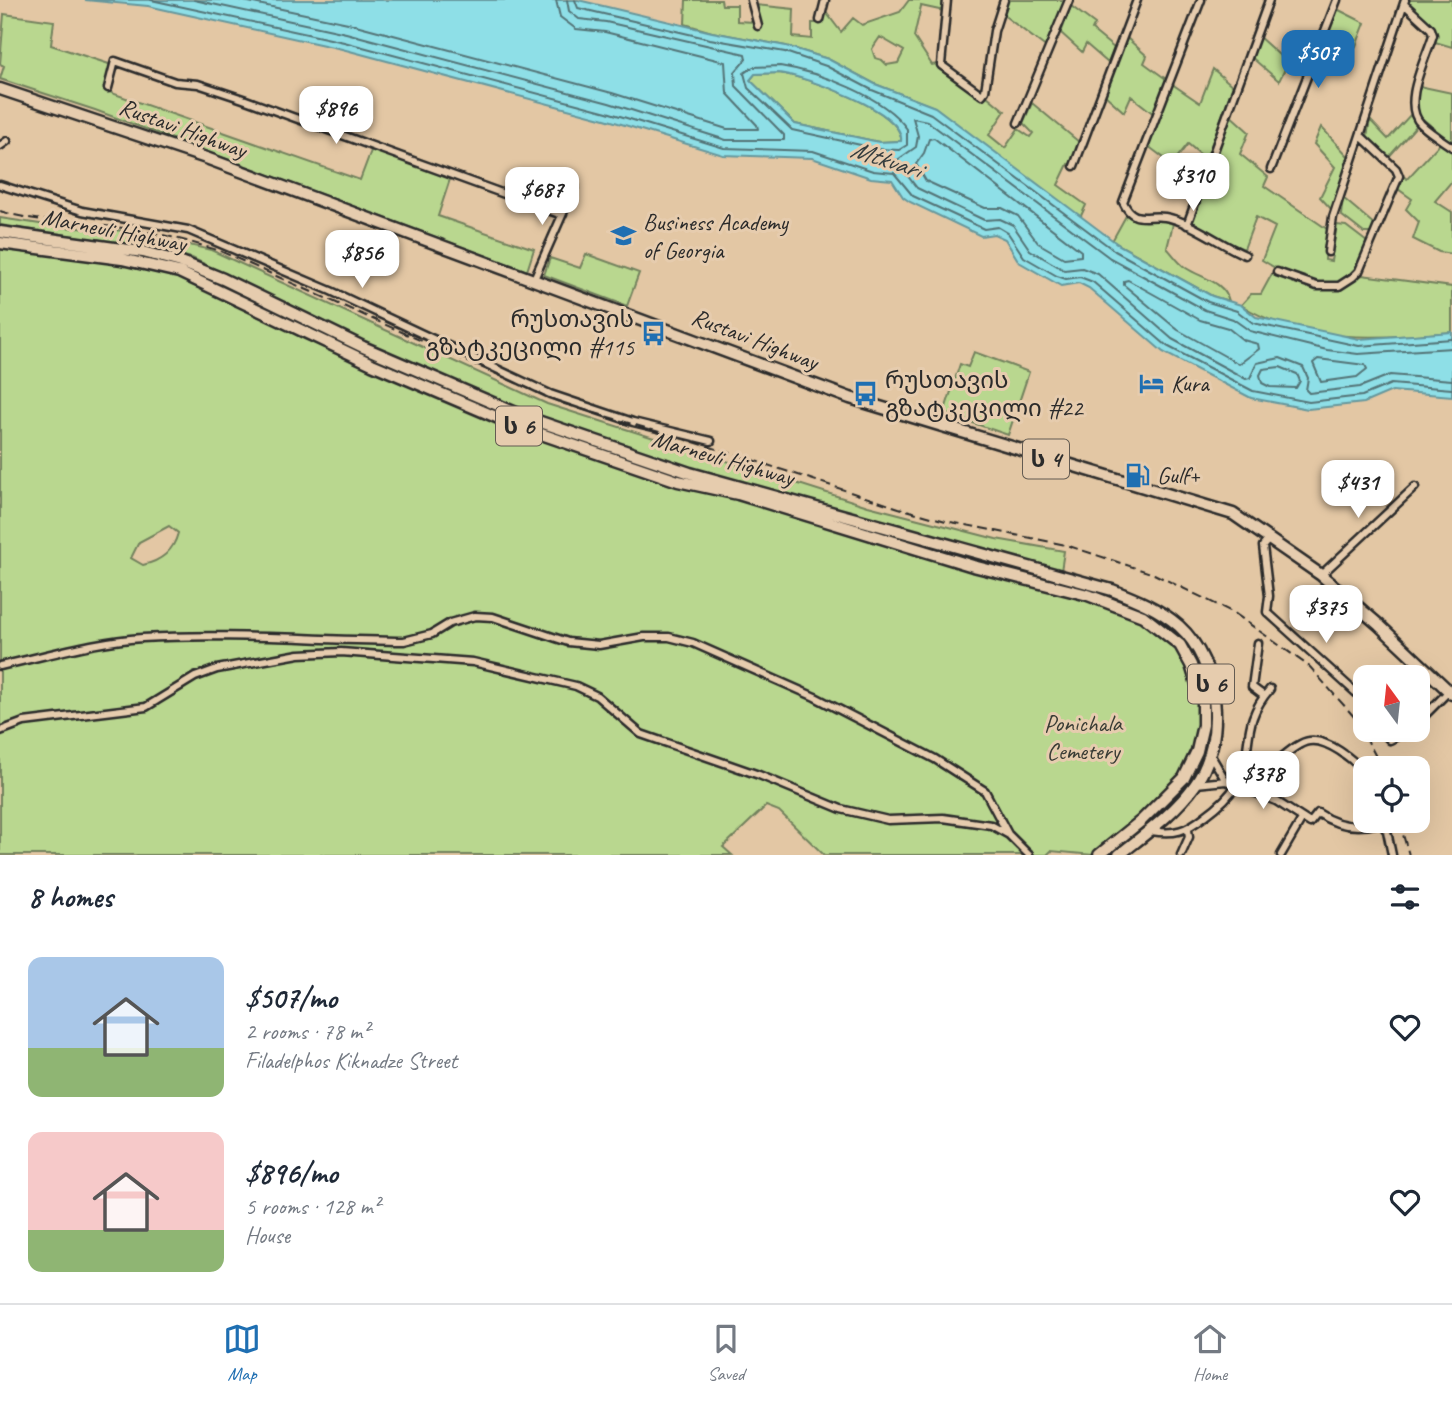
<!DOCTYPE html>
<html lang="en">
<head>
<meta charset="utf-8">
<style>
	:root { --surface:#fff; --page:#f6f6f7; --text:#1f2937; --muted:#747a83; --line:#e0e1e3; --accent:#1f6fb2 }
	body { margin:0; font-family:Caveat,"Noto Sans Georgian",sans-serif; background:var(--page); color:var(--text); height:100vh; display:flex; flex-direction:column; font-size:26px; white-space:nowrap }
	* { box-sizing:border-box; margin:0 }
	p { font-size:23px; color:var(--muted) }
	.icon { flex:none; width:38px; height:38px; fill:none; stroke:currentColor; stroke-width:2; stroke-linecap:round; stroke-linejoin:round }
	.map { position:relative; height:855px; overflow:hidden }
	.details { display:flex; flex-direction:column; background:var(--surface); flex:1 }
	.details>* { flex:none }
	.needle { width:46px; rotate:345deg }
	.fabs { position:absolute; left:1353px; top:665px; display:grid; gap:14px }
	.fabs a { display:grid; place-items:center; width:77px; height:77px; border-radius:14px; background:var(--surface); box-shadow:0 7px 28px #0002; font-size:35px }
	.price { position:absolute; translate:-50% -60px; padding:0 16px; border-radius:14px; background:#fff; color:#222; font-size:23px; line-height:46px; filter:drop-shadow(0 2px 4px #0008) }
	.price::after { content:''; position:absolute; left:50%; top:42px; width:21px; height:16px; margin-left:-10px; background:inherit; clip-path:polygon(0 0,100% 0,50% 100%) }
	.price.active { background:var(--accent); color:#fff }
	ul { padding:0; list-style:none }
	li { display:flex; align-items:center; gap:21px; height:175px; padding:0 28px }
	li span { display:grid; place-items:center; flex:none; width:196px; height:140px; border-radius:14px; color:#555 }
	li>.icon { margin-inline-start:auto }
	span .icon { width:84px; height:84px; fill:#fffc; stroke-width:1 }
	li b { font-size:30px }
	h2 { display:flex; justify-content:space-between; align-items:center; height:84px; padding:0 28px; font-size:30px }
	.dock { display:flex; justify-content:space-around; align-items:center; height:98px; border-top:2px solid var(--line); background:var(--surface); font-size:19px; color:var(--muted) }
	.dock a { display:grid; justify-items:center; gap:4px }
	.dock .active { color:var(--accent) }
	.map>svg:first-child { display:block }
	.green { fill:#b9d78f; stroke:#72815d; stroke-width:2; fill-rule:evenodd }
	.water { fill:#8edfe7; stroke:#66979c; stroke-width:2; fill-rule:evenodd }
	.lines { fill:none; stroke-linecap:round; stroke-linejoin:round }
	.shore { stroke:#537376; stroke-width:2 }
	.minor-casing { stroke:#2b2b2b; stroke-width:11 }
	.highway-casing { stroke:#2b2b2b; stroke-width:15 }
	.minor { stroke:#e6ccae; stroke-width:6 }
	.highway { stroke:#e6ccae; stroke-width:10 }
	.rail { stroke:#2b2b2b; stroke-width:2; stroke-dasharray:10 5; stroke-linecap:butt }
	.labels { text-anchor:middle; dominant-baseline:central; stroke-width:6; stroke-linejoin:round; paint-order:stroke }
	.shield { fill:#e6ccae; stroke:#635b52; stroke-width:2 }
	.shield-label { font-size:23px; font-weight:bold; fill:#2b2b2b }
	.street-label { font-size:24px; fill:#2b2b2b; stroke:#e6ccae }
	.poi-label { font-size:24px; fill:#2b2b2b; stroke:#e6ccae; text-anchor:start }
	.park-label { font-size:24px; fill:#393c35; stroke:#e6ccae }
	.water-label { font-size:26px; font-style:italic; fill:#353d3e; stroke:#e6ccae }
</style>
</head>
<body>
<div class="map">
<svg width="1452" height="855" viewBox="0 0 1452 855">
	<rect width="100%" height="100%" fill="#e3c7a4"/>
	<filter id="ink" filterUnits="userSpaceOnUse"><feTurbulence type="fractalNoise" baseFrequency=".0143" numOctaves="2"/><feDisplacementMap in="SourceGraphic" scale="14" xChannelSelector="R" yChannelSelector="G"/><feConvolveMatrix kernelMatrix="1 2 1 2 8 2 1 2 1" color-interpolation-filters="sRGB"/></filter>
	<g filter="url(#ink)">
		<path class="green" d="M686 0H721L722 5H737V21L754 22 756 5 794 9 793 37 812 39V23H820L825 11 841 32 853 18 862 25 900 12 909 0H945L944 11 921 6 914 37 932 65 937 64 977 96H987L1005 111 989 135 1005 148 1018 129 1030 137 1033 133 1023 123 1032 103 1079 142 1071 165 1068 164 1058 185 1086 205 1080 218 934 107 875 84 828 59 786 46 712 32 685 24ZM880 37 904 51 898 63 887 65 882 60 875 58 872 49Z
			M1008 0H1066L1047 48 1002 14Z
			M1408 0H1452V47L1435 42 1434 26 1406 4Z
			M1071 6 1095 24 1092 30 1114 48 1108 63 1086 44 1082 52 1061 33Z
			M1337 9 1365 23 1356 46 1327 31Z
			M4 14 54 21 51 45 115 66 106 91 360 180 372 148 451 176 438 216 534 249 527 271 95 110 0 79 4 66 0 64Z
			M1258 36 1288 63 1279 81 1250 56Z
			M1127 38 1147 56 1144 63 1166 79 1154 114 1131 96 1124 112 1105 95Z
			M1213 69 1233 86 1206 159 1188 144 1172 164 1148 146 1172 84 1200 103Z
			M779 73C803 76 906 111 901 141L879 142 795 124 750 80 755 74Z
			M1419 86 1452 93V143L1418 115 1416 94Z
			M1229 114 1249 132 1240 154 1268 177 1264 186 1327 229 1325 260 1331 261 1337 225 1346 226 1367 242C1363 252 1360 264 1353 272 1331 299 1286 275 1262 260L1275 227 1256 217 1244 249 1207 234 1190 222Z
			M1411 114 1418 124 1387 159 1367 137 1370 120 1388 139Z
			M1321 127 1350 158 1332 210 1320 197 1335 167 1314 144Z
			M1441 142 1452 150V181L1435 201 1452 212V254L1439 252 1413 239 1419 222 1406 209 1412 199 1398 189 1402 175 1407 179Z
			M1343 198 1375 225 1372 233H1364L1341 215Z
			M1127 214C1143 224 1158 216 1173 224L1167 248C1173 254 1178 263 1186 268 1201 278 1224 281 1229 301L1212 296 1112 241Z
			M0 218 60 227 128 231 211 250 547 404 868 506 996 539 1064 551 1061 571 677 464 518 408 370 344 192 258 147 247 0 225Z
			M0 246 158 269 213 290 304 339 490 418 731 495 1130 611 1169 637 1182 656 1200 698 1197 749 1173 788 1093 855 1051 851 1047 855H824L779 811 766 806 723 847 732 855H0ZM169 526 178 533C173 552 161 561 143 565L131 558 139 542Z
			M586 254 639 273 627 306 544 275 550 258 580 268Z
			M1273 272 1299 283 1337 290 1362 275 1452 287V332C1381 339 1303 344 1241 305L1251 294H1261Z
			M974 352 1029 372 1008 435 944 413 960 364 968 367Z"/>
		<path class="water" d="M85 0H578L712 32 786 46 828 59 875 84 935 107 1119 245 1212 296 1241 305 1256 317 1359 339 1452 332V396L1392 391 1364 403 1308 409 1251 398 1163 352 1089 288 1079 283 1061 286 1019 262 1005 239 994 234 981 236 910 202 903 197 892 180 871 178 812 158 723 155 605 119 342 49 148 6ZM779 73C803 76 906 111 901 141L879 142 795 124 750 80 755 74Z"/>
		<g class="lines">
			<path class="shore" d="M151 0 344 42 607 112 724 148 813 151 873 171 894 173 913 196 984 229 998 227 1008 233 1024 257 1057 276 1066 279 1080 277 1093 282 1167 346 1253 391 1309 402 1362 396 1391 384 1452 389
				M194 0 346 33 609 103 726 140H784V135L736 86 735 72 746 59 745 54 606 22 579 19 569 11 567 0
				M239 0 348 23 612 93 727 129H758L757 125 727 93 725 62 605 32 576 29 560 17 556 0
				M575 0 578 8 710 39 785 52 826 66 872 90 931 114 1115 251 1208 302 1237 311 1253 323 1359 346 1452 339
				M780 66C819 72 884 96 907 129V145L899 150 879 149 792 130 748 88 744 73 753 67Z
				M934 138 1081 251V256L1064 258 1038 243 1018 216 1002 208H985L926 181 916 164 924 153 929 139Z
				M1128 280 1200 320 1228 328 1243 340 1258 344 1259 349 1239 364 1178 330 1124 285V281Z
				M1452 348 1358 354 1327 350 1250 331 1233 319 1205 310 1110 258 927 121 913 118 918 136 916 147 896 161 917 188 984 220 1000 219 1013 225 1030 250 1064 270 1082 268 1098 274 1172 339 1246 379 1250 378 1257 363 1280 358 1303 367 1308 378 1306 390 1309 393 1360 387 1390 375 1452 380
				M1318 359 1365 365 1367 369 1357 377 1321 382 1313 363Z
				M1280 367 1297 374 1300 381 1296 388 1270 387 1262 383 1260 375 1263 369Z"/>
			<defs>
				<path id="minor" d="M751 0 758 26
					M947 0 941 65 982 95 985 91 994 31 1004 0
					M1201 0 1123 202C1134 225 1146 214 1165 217 1190 221 1221 245 1245 255
					M1404 4 1431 29 1433 35C1426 59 1401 104 1421 124 1430 133 1442 140 1452 147
					M820 20 825 0
					M108 88 115 61 175 82 198 84 243 99 562 215
					M1018 123 1069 0
					M0 146 7 141
					M1074 166 1137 0
					M1271 169 1337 0
					M0 185 82 211 188 230 331 291 550 394 633 422 711 441
					M1187 225 1269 0
					M1328 252 1333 217 1405 0
					M1277 272 1317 286H1339L1353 277 1359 271 1399 176 1396 169 1362 137
					M534 279 575 186
					M1270 538 1263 546 1269 596 1267 612 1365 701
					M1321 575 1415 487
					M1258 643 1252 687 1264 696
					M0 666C47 656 94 641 142 638 228 633 317 640 404 641L432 634 450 623 475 616 493 617 568 642 599 645 644 637H669L693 643 815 697 935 759 985 791 1008 834
					M1418 722 1449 691
					M1381 730 1390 740 1409 730
					M0 731 24 722 146 707 195 677 217 669 299 654 341 652 473 662 576 686 597 696 641 734 759 775 841 809 888 820 943 818 991 825 1009 835 1029 855
					M1210 754 1226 781 1276 801 1310 823 1318 813C1338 827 1358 829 1380 823
					M1196 784 1226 781
					M1250 790C1260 777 1293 743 1309 741 1327 738 1354 760 1365 773
					M1380 821 1387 831 1392 855
					M1151 831C1175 835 1186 831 1205 816 1216 808 1229 797 1236 785 1256 749 1238 726 1270 689
					M1181 855 1189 837 1188 830
					M1281 855 1302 819"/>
				<path id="highway" d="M0 89 206 158 850 398 1233 514 1321 575 1379 625 1452 694
					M0 232 143 252 181 262 223 279 363 347 523 416 690 473 1112 590C1135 599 1160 609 1179 626 1220 663 1227 740 1195 785 1175 813 1145 834 1119 855
					M0 243 122 259 179 272 372 364 515 425 678 481 738 494 973 566 1088 595 1143 616 1180 645 1191 665 1203 703V725L1197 751 1184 778 1141 821 1099 855"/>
			</defs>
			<use href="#minor" class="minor-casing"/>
			<use href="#highway" class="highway-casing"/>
			<use href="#minor" class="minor"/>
			<use href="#highway" class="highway"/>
			<path class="rail" d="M0 211C42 224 87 223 130 229 161 233 191 242 220 251L561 403 734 454 899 508 946 521 1066 545 1154 574 1234 613 1310 667 1356 719 1382 768
				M1399 821 1409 855"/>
		</g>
	</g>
	<defs>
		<symbol id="university-bare" viewBox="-9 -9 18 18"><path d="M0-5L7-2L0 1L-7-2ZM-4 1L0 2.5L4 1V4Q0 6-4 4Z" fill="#1f6fb2" stroke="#e6ccae" stroke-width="2.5" paint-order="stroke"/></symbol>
		<symbol id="bus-bare" viewBox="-9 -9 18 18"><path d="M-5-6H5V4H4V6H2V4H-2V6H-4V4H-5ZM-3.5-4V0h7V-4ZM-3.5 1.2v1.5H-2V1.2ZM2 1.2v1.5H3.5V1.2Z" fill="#1f6fb2" stroke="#e6ccae" stroke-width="2.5" paint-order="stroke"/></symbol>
		<symbol id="hotel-bare" viewBox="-9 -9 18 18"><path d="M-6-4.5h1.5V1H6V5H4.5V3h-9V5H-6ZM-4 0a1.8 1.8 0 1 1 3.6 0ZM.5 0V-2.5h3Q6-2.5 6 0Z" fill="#1f6fb2" stroke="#e6ccae" stroke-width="2.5" paint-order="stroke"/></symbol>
		<symbol id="fuel-bare" viewBox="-9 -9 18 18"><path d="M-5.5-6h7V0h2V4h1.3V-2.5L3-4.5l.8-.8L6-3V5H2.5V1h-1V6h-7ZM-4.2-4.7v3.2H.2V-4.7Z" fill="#1f6fb2" stroke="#e6ccae" stroke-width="2.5" paint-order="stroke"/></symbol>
	</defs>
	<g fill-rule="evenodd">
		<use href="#university-bare" x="606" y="218" width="35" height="35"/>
		<use href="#bus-bare" x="636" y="316" width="35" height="35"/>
		<use href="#hotel-bare" x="1134" y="366" width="35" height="35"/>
		<use href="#bus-bare" x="848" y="376" width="35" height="35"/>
		<use href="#fuel-bare" x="1120" y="458" width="35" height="35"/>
	</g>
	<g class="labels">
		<g class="shield">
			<rect x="496" y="406.5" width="46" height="39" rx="5"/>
			<rect x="1023" y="439.5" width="46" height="39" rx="5"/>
			<rect x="1188" y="664.5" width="46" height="39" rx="5"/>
		</g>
		<g class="shield-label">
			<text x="519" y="426">ს 6</text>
			<text x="1046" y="459">ს 4</text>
			<text x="1211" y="684">ს 6</text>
		</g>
		<g class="street-label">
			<text transform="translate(183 128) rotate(20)">Rustavi Highway</text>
			<text transform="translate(114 230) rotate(11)">Marneuli Highway</text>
			<text transform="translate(755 339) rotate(21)">Rustavi Highway</text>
			<text transform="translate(723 458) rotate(16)">Marneuli Highway</text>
		</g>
		<g class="poi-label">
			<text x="643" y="222">Business Academy<tspan x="643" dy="28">of Georgia</tspan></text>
			<text x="634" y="319" text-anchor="end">რუსთავის<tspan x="634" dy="28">გზატკეცილი #115</tspan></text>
			<text x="885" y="380">რუსთავის<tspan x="885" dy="28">გზატკეცილი #22</tspan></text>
			<text x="1171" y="383">Kura</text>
			<text x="1157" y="475">Gulf+</text>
		</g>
		<g class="park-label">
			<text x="1083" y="723">Ponichala<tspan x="1083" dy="28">Cemetery</tspan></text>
		</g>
		<g class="water-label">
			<text transform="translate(886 159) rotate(18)">Mtkvari</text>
		</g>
	</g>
</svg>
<div class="fabs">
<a><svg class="needle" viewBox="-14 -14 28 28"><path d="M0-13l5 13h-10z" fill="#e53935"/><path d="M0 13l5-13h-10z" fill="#747a83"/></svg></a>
<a><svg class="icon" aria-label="locate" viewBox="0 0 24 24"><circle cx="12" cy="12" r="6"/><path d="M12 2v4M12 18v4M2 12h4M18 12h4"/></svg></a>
</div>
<b class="price active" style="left:1318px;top:90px">$507</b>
<b class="price" style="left:336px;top:146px">$896</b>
<b class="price" style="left:1193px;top:213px">$310</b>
<b class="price" style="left:542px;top:227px">$687</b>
<b class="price" style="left:362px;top:290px">$856</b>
<b class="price" style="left:1358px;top:520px">$431</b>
<b class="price" style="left:1326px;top:645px">$375</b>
<b class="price" style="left:1263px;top:811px">$378</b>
</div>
<section class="details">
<h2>8 homes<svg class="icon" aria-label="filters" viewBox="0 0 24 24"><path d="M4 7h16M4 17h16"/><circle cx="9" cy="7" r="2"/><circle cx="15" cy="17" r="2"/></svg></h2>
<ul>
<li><span style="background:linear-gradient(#a9c7e8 65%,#8fb573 0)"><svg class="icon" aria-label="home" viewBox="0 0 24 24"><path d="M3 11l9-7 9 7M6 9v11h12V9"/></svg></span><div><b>$507/mo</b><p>2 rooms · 78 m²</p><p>Filadelphos Kiknadze Street</p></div><svg class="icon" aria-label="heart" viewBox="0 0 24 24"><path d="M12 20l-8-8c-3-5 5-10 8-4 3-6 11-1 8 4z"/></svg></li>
<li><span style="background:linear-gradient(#f6c9c9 70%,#8fb573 0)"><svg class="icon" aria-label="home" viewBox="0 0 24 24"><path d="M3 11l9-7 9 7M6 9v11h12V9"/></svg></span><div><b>$896/mo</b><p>5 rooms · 128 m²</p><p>House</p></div><svg class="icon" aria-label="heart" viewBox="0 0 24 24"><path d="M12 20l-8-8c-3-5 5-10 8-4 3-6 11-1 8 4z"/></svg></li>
</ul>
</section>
<nav class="dock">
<a class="active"><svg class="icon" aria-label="map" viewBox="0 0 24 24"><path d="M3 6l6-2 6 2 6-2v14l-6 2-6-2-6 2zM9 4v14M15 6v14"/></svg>Map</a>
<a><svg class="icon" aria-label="saved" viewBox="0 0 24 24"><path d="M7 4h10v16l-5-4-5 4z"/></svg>Saved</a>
<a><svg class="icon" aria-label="home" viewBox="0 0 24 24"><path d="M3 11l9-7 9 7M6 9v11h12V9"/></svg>Home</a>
</nav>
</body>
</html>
